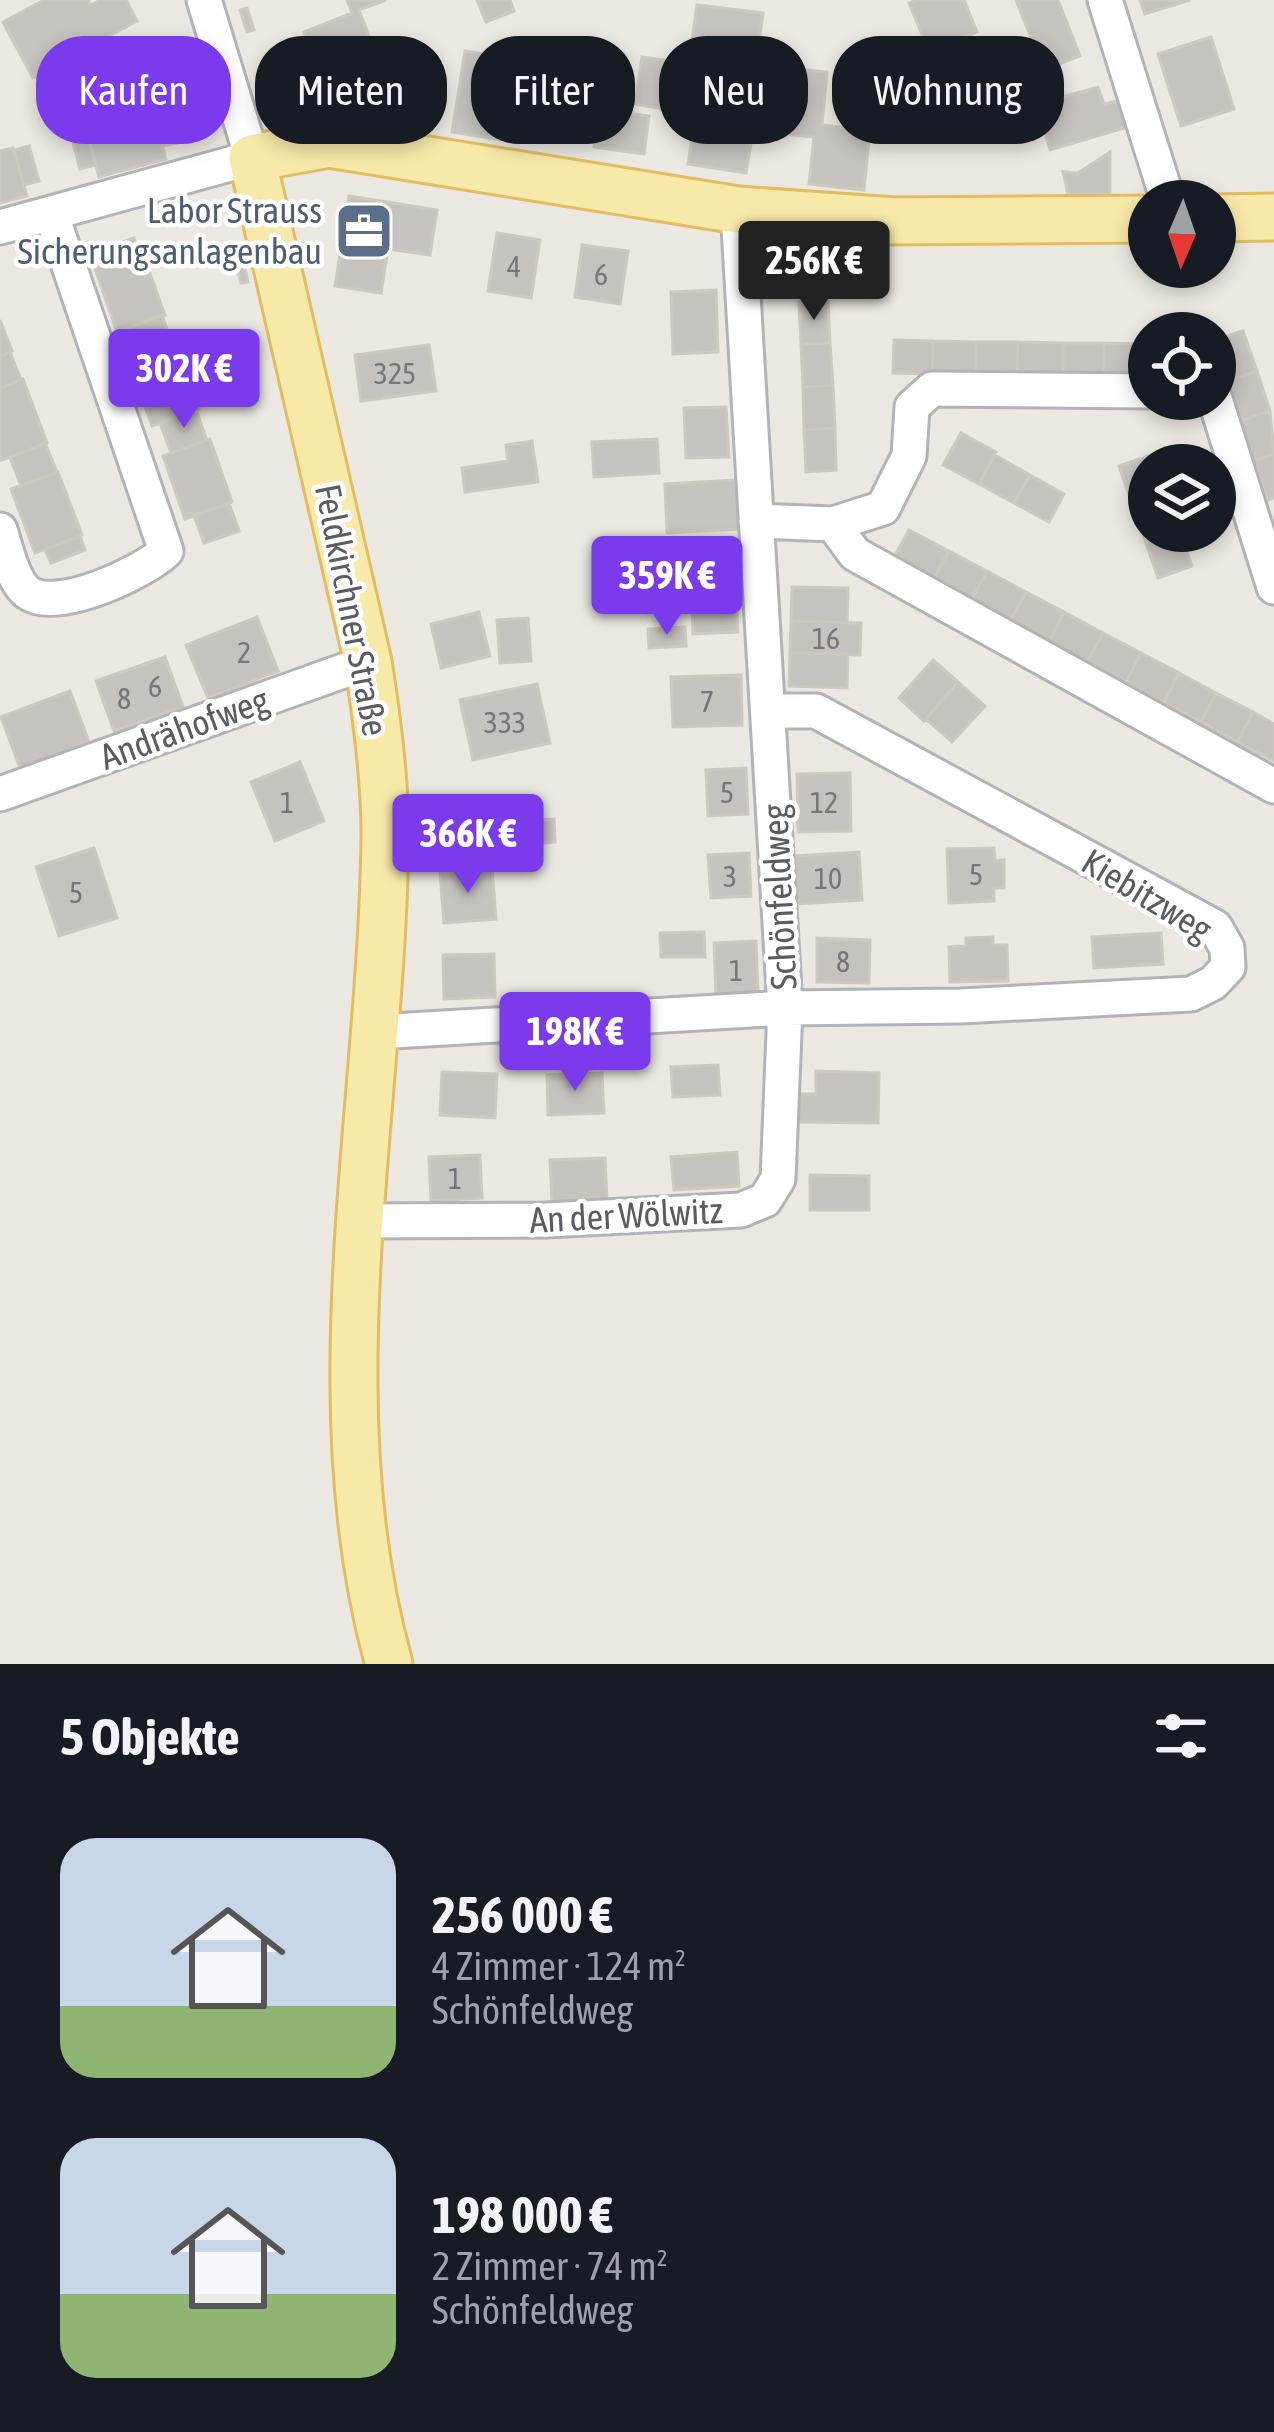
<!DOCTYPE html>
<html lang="de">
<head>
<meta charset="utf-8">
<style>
	:root { --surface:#171b24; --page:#242831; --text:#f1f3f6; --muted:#9ea1a6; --accent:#7c3aed }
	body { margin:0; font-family:"Asap Condensed",sans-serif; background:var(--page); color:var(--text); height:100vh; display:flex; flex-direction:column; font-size:45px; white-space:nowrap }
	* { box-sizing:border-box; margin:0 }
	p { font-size:39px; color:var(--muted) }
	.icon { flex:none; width:66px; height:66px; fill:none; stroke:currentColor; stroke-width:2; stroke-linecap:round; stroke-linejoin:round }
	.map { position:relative; height:1664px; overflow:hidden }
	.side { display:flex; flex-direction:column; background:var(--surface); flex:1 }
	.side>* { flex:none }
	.banner { position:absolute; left:36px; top:36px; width:1203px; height:108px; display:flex; gap:24px }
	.needle { width:78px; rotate:182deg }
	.fabs { position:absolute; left:1128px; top:180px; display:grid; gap:24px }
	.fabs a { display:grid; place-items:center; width:108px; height:108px; border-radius:50%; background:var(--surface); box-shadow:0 6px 18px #0003; font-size:60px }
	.price { position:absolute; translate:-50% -102px; padding:0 27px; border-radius:12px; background:var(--accent); color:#fff; font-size:39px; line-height:78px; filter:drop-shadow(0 3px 6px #0008) }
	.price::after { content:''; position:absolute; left:50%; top:72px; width:36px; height:27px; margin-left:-18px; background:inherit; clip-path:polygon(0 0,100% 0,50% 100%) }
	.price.selected { background:#222; color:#fff }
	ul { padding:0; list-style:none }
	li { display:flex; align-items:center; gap:36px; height:300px; padding:0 60px }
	li span { display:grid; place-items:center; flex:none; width:336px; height:240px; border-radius:36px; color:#555 }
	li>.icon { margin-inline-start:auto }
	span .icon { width:144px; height:144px; fill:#fffc; stroke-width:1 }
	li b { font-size:51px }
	h2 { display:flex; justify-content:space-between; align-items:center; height:144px; padding:0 60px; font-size:51px }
	.chip { padding:0 42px; border-radius:48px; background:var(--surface); box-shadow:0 6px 18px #0003; font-size:42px; line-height:108px }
	.chip.selected { background:var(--accent); color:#fff }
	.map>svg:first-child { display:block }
	.building { fill:#c6c2be; stroke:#cec9bf; stroke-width:3 }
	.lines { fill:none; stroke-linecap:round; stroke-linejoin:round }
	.minor-casing { stroke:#b1b3b7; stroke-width:39 }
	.major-casing { stroke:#e3bc60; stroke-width:51 }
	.minor { stroke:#fff; stroke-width:33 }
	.major { stroke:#f7e9a8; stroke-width:45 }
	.labels { text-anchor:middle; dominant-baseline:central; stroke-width:9; stroke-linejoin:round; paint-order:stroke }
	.number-label { font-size:30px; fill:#747678 }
	.service-label { font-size:36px; fill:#4e5e75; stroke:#fff; text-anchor:end }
	.street-label { font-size:36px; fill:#595c60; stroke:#fff }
</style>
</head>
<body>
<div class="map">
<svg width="1274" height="1664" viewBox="0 0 1274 1664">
	<rect width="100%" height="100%" fill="#eae8e0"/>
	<path class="building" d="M44 0H88L91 5 101 0H126L137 21 33 78 3 22Z
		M347 0H386L359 10 385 79 330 100 304 32 352 13Z
		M477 0H510L514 11 486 22Z
		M916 0H964L977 32 962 38 975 70 967 73 973 89 932 105 913 55 928 49 909 3Z
		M1016 0H1058L1080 56 1044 70Z
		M1140 0H1190L1145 14Z
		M697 5 763 13 756 65 690 56Z
		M247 8 254 30 247 32 240 10Z
		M1211 37 1234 109 1181 126 1158 54Z
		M465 51 516 59 503 140 452 132Z
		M642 57 671 61 663 109 635 104Z
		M798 69 827 72 822 125 870 130 864 190 809 184 814 137 791 135Z
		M733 72 768 78 761 122 734 118 738 93 729 92Z
		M1098 87 1104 104 1122 100 1131 126 1050 150 1037 104Z
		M168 108 177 143 163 146 153 112Z
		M599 109 649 116 644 154 594 147Z
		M153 110 166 159 99 177 86 128Z
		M695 117 754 126 746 173 688 164Z
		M87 131 96 165 80 169 71 135Z
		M29 146 39 181 24 185 14 150Z
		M13 148 27 196 0 203V151Z
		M1110 152V194H1068L1063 172 1078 173Z
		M349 196 437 210 430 255 388 249 381 293 335 286Z
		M497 233 540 240 531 298 488 291Z
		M134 238 139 252 105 264 100 250Z
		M582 245 628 251 620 304 575 297Z
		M142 251 165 315 117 332 95 268Z
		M243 259 248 282 241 283 236 261Z
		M716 290 718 352 673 354 671 292Z
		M828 301 830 343 801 344 799 302Z
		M162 315 173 346 137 359 127 328Z
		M0 320 12 351 0 356Z
		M1243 331 1257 371 1227 381 1215 340Z
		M894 340 933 341 932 374 893 373Z
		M933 341 976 342V374H932Z
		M976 342H1018L1017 375 976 374Z
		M1018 342 1063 343V375H1017Z
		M830 343 833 385 803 387 801 344Z
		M1063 343H1104L1103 376 1063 375Z
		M1104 343 1146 344 1145 377 1103 376Z
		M176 345 199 409 152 426 129 361Z
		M429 345 436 391 361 401 355 355Z
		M10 352 21 380 0 388V356Z
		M1257 371 1270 411 1240 421 1227 381Z
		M23 379 47 443 0 461V388Z
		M833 385 835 428 804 430 803 387Z
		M726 407 729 457 686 458 684 408Z
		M196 410 207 440 171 453 160 423Z
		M1270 411 1274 454 1254 461 1240 421Z
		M835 428 836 470 806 472 804 430Z
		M961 433 996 452 979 484 943 465Z
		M210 439 232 502 185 519 163 456Z
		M657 439 659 473 594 477 592 442Z
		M532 441 538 482 465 492 462 468 508 461 506 445Z
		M45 443 57 472 21 486 10 457Z
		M1154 454 1157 465H1149V498L1132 504 1119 466Z
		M1274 454V498L1268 500 1254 461Z
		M995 455 1030 475 1014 503 979 484Z
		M58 472 82 535 35 553 11 489Z
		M1030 475 1064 494 1049 522 1014 503Z
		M737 480 739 529 667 533 665 484Z
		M1149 498V531H1172L1145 540 1132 504Z
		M229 503 239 531 204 543 194 515Z
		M909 530 949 551 933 580 893 559Z
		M1172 531H1180L1192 566 1158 578 1145 540Z
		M80 536 85 550 51 563 45 549Z
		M949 551 987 571 971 601 933 580Z
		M987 571 1026 592 1010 621 971 601Z
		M735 578 738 632 693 634 691 581Z
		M792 587 848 588 847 623 791 621Z
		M1026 592 1064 612 1049 642 1010 621Z
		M479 612 490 656 441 668 431 624Z
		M1064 612 1103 633 1087 662 1049 642Z
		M257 617 278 671 208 698 186 645Z
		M528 618 531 661 500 663 497 620Z
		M791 621 861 623 860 655 790 653Z
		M685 627 686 646 649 648 648 629Z
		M1103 633 1141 653 1126 682 1087 662Z
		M790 653 848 654 847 688 789 686Z
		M1141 653 1179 673 1164 703 1126 682Z
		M165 657 183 707 114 731 96 681Z
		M933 660 958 682 924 721 899 698Z
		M1179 673 1216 693 1201 722 1164 703Z
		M741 675 742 725 673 727 671 677Z
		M958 682 985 706 952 742 926 719Z
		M537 684 550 743 473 760 460 700Z
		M70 691 89 742 20 768 1 717Z
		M1216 693 1253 712 1237 742 1201 722Z
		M1253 712 1274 724V761L1237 742Z
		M300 762 324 821 275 841 251 782Z
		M746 768 748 814 708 816 706 770Z
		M850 773 851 831 798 832 797 774Z
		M554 819 555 842 501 846 499 823Z
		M94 848 117 918 59 936 36 867Z
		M994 848 995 861 1004 860V888H994V901L949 903 947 849Z
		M859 852 862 900 797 904 794 856Z
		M749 853 751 896 711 898 708 855Z
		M492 868 496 919 444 923 440 873Z
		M704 932 705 957H661L660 933Z
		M1161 933 1163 964 1094 968 1092 937Z
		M993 937V945H1007L1008 981 950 982 949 947 966 946V938Z
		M817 938 870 940 869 983 817 982Z
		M756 941 758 996 716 998 714 943Z
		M494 954 495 997 444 999 443 955Z
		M718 1065 720 1095 673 1097 671 1067Z
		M816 1071 879 1073 878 1123 798 1122 799 1094H816Z
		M442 1072 497 1074 495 1118 440 1115Z
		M602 1073 604 1113 548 1115 547 1075Z
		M737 1152 739 1186 674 1190 671 1157Z
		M480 1155 482 1198 431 1201 429 1157Z
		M605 1158 607 1200 552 1202 550 1160Z
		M810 1175 869 1176V1210H810Z"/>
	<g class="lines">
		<defs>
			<path id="minor" d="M1105 0 1168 201
				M0 227 252 158 204 0
				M1215 399 1274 587
				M756 521 833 524 855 554 1274 786
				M833 524 883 508 909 456 912 407 932 389 1149 391
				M0 530C6 548 12 580 27 592 55 614 143 573 166 551L51 213
				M0 794 368 662
				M376 1032 785 1008 961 1006 1191 994 1213 983 1228 967 1227 948 1215 927 816 711H769
				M361 1221 546 1220 741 1210 765 1200 778 1179 785 1008 738 210"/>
			<path id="major" d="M1215 218 1274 217
				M389 1664C314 1398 382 1106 385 835 385 778 377 718 368 662L252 158 329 144 738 210 895 221 1149 219"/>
		</defs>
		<use href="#minor" class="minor-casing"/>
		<use href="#major" class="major-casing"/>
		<use href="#minor" class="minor"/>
		<use href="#major" class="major"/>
	</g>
	<defs>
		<symbol id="office-square" viewBox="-11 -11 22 22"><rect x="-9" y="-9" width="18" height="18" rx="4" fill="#5c6f8a" stroke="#fff"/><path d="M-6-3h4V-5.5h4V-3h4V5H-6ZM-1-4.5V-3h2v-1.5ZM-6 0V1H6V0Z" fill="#fff"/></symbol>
	</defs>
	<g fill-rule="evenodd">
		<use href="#office-square" x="331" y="198" width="66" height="66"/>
	</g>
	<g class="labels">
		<g class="number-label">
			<text x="514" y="266">4</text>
			<text x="601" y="274">6</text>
			<text x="395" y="373">325</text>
			<text x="826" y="638">16</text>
			<text x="244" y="652">2</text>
			<text x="155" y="686">6</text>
			<text x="124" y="698">8</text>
			<text x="707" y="701">7</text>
			<text x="505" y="722">333</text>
			<text x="727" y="792">5</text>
			<text x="287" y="802">1</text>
			<text x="824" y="802">12</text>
			<text x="976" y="874">5</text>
			<text x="730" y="876">3</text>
			<text x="828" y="878">10</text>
			<text x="76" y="892">5</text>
			<text x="843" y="961">8</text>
			<text x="736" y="970">1</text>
			<text x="455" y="1178">1</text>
		</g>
		<g class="service-label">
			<text x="322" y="210">Labor Strauss<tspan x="322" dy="41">Sicherungsanlagenbau</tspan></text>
		</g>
		<g class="street-label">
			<text transform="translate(352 610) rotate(79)">Feldkirchner Straße</text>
			<text transform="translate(184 728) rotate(-20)">Andrähofweg</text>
			<text transform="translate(1147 895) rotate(31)">Kiebitzweg</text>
			<text transform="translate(779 897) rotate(-93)">Schönfeldweg</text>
			<text transform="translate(626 1215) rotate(-3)">An der Wölwitz</text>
		</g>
	</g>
</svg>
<div class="fabs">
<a><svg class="needle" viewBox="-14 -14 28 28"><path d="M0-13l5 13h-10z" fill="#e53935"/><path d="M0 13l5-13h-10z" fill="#9ea1a6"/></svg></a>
<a><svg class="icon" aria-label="locate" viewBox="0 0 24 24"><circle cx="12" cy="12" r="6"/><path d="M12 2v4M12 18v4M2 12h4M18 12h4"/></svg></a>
<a><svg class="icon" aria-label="layers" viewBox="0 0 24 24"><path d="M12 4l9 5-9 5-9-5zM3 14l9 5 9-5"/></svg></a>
</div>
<b class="price selected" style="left:814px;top:323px">256K €</b>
<b class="price" style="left:184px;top:431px">302K €</b>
<b class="price" style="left:667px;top:638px">359K €</b>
<b class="price" style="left:468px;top:896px">366K €</b>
<b class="price" style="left:575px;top:1094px">198K €</b>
<div class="banner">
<a class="chip selected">Kaufen</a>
<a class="chip">Mieten</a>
<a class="chip">Filter</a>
<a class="chip">Neu</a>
<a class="chip">Wohnung</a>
</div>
</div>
<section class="side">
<h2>5 Objekte<svg class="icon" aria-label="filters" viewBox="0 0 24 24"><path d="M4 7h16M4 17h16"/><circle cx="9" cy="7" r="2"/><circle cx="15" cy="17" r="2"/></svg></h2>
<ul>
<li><span style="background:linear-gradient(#c9d6e8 70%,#8fb573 0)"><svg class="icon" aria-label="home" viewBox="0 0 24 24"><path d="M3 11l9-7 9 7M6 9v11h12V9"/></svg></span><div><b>256 000 €</b><p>4 Zimmer · 124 m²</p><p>Schönfeldweg</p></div></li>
<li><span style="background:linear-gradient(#c9d6e8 65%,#8fb573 0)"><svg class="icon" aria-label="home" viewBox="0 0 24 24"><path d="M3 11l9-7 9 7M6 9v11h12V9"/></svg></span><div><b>198 000 €</b><p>2 Zimmer · 74 m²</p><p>Schönfeldweg</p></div></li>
</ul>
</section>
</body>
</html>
